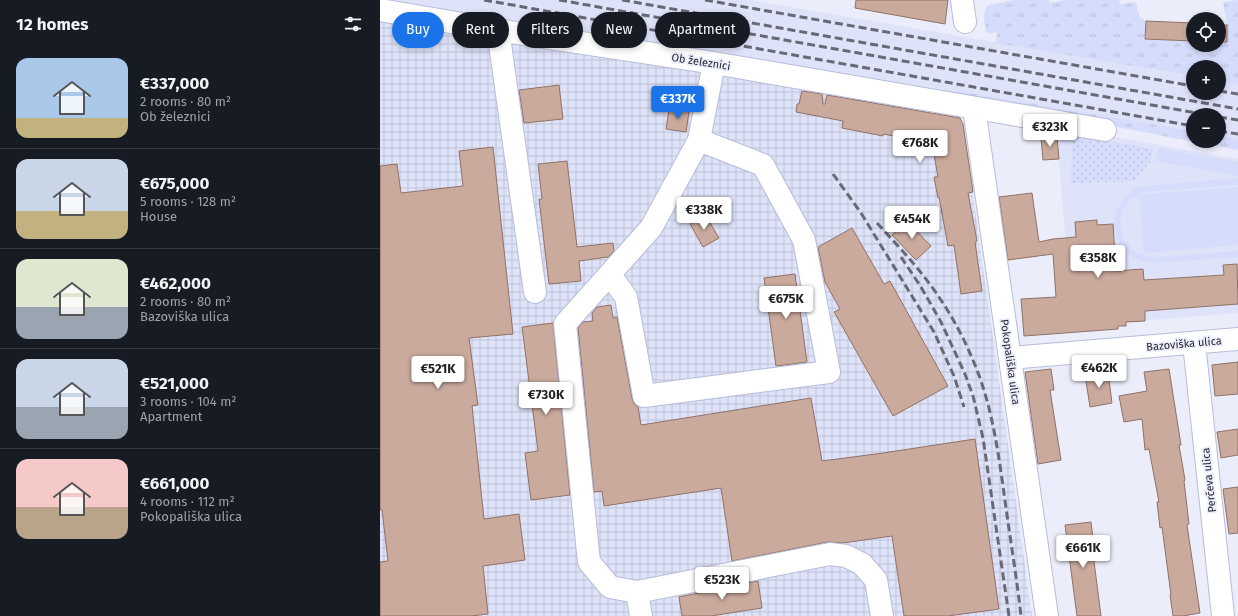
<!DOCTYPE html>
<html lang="en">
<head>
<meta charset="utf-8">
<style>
	:root { --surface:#171b24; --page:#20242c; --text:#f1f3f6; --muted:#9ea1a6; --line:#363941; --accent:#1a73e8 }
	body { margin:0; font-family:"Fira Sans",sans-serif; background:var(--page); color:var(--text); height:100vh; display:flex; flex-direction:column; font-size:15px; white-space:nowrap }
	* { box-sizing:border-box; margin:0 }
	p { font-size:13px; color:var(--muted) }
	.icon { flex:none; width:22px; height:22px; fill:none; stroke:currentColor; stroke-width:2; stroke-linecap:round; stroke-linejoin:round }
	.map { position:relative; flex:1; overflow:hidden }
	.panel { display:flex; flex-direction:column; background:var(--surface); width:380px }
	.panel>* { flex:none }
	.top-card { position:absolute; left:12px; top:12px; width:380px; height:36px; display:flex; gap:8px }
	.controls { position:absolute; left:806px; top:12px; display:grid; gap:8px }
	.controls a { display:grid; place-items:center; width:40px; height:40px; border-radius:50%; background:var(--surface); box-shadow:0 2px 6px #0003; font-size:20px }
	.price { position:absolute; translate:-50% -34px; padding:0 9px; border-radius:4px; background:#fff; color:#222; font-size:13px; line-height:26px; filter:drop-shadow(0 1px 2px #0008) }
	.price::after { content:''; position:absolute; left:50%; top:24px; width:12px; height:9px; margin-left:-6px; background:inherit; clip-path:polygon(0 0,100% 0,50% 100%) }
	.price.active { background:var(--accent); color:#fff }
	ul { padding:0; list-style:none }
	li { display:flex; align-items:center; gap:12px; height:100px; padding:0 16px }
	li+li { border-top:1px solid var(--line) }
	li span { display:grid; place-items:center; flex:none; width:112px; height:80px; border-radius:12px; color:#555 }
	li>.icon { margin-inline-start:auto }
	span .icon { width:48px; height:48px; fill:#fffc; stroke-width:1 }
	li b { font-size:17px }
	h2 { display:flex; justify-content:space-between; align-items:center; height:48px; padding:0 16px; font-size:17px }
	.pill { padding:0 14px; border-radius:18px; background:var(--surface); box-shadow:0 2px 6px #0003; font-size:14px; line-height:36px }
	.pill.active { background:var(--accent); color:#fff }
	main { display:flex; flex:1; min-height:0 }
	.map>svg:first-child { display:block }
	.built { fill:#dfe3fa }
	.industrial { fill:url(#industrial-grid) }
	.grass { fill:url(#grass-tufts) }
	.park { fill:url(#park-dots) }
	.pitch { fill:#d6dcfc }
	.building { fill:#cbaa9e; stroke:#8f7166 }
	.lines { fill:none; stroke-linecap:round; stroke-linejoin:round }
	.minor-casing { stroke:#b7bcda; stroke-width:24 }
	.minor { stroke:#fff; stroke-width:22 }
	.rail { stroke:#676974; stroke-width:3; stroke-dasharray:8 4; stroke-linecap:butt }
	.labels { text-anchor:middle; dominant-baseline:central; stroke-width:3.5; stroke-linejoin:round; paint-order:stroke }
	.street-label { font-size:11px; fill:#282a35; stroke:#ebeefa }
</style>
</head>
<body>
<main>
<section class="panel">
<h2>12 homes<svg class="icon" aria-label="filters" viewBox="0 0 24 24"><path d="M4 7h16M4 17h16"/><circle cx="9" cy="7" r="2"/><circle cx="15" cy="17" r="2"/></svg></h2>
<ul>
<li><span style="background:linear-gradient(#a9c7e8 75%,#c2b280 0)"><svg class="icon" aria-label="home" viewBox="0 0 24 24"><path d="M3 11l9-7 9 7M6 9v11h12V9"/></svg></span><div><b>€337,000</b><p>2 rooms · 80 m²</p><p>Ob železnici</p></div></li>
<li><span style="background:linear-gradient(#c9d6e8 65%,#c2b280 0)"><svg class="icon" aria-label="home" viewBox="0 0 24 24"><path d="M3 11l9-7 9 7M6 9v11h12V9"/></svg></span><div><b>€675,000</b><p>5 rooms · 128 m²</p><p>House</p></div></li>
<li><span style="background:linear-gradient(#dfe7d0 60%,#9aa5b1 0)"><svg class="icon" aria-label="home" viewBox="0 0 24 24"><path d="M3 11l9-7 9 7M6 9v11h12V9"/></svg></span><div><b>€462,000</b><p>2 rooms · 80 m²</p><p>Bazoviška ulica</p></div></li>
<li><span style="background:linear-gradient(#c9d6e8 60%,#9aa5b1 0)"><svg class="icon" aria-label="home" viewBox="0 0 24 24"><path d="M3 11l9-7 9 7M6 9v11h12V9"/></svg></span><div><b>€521,000</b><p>3 rooms · 104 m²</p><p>Apartment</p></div></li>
<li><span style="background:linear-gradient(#f6c9c9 60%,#b9a48a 0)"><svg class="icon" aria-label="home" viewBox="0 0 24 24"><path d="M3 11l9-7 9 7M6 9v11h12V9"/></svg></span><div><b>€661,000</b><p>4 rooms · 112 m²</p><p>Pokopališka ulica</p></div></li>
</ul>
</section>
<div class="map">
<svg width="858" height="616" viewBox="0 0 858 616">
	<defs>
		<pattern id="industrial-grid" width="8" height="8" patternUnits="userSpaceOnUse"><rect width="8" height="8" fill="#dfe3fa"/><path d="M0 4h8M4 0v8" fill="none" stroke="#bfc3d7"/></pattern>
		<pattern id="grass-tufts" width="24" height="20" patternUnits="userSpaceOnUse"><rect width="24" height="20" fill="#d6dcfc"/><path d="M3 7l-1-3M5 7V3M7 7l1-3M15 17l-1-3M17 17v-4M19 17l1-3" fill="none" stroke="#b8bdd9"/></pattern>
		<pattern id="park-dots" width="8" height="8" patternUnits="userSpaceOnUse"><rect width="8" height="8" fill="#d6dcfc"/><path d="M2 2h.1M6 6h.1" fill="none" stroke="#b8bdd9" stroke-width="1.8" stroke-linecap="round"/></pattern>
	</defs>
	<rect width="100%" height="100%" fill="#ebeefa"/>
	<path class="built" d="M11 0H371L813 76V93H839V81L858 84V139L839 136V115H813V131L709 113 575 90 574 94 167 25Z
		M678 127 858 159V313L746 322V326H738V329L644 336 641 299 690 296 677 137Z"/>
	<path class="industrial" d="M0 0H11L240 38 575 115 580 118 583 124 652 616H0Z"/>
	<path class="grass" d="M634 0H669L670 3 685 0H739L740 4 756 2 759 17 766 21 765 39 813 41V45H839V42H847V25L843 2 858 0V84L839 81V67H813V76L616 43 617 33 614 32 613 34 606 32C605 23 601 11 609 5Z
		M574 90 709 113 813 131V141H839V136L858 139V150L726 125 574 94Z"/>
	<path class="park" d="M692 135 773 149 770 162 754 181 691 183Z"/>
	<path class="pitch" d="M779 148 858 162V176L775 161Z
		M858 178V185L766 192C728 203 734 254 773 257L858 251V257L770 263C735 258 722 219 747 195 751 190 757 187 763 186Z
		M858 187V245L764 253 759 197 765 194Z"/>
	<path class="building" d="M476 0H568L565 24 475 8Z
		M766 21 813 23V41L765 39Z
		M839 25H847V42H839Z
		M179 85 183 119 144 123 139 90Z
		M422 91 442 94 443 104H445L447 95 580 118 583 124 593 192 588 193 597 241 595 242 602 291 581 294 574 245 568 246 559 197 558 198 554 177H558L552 143 503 134V136L462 128 463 121 416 112 417 104H419Z
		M289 109 309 112 306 132 286 129Z
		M677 137 679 159 663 160 661 138Z
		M113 147 133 334 89 338 98 405 92 406 104 519 139 514 145 560 103 566 108 614 91 616H0V562L8 561 2 510H0V166L17 164 21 193 83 186 79 151Z
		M187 161 197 247 233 243 234 251 228 257 199 261 201 281 169 284 159 199H162L158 164Z
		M652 193 659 242 673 239 696 237 695 222 717 220V225L733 224 736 271 763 269 764 280 844 275 843 265 857 264 858 304 765 311V321L746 322V326H738V329L644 336 641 299 676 297 673 254 628 260 619 197Z
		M326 216 339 238 323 247 310 224Z
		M527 221 551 246 536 260 512 235Z
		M472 228 504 284 510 281 568 386 513 416 454 312 460 309 445 282 438 247Z
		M415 274 427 362 396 366 384 278Z
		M231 305 233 318 237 317 252 398 254 404 258 407 261 425 431 398 442 461 503 453 595 439 619 609 568 616H524L512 536 463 543 448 542 352 561 341 488 224 506 222 491 214 492 198 328 203 322 213 321 212 313 217 307Z
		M173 323 190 495 151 500 145 453 158 451 142 327Z
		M858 362V394L835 396 832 365Z
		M671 369 674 390H670L681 460 658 464 645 372Z
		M789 369 801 445H799L805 480 804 481 809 524 807 525 820 613 803 616H793L790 595H791L782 527 780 528 777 502H779L769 449 765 450 762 419 744 422 739 396 767 391 764 372Z
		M728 372 732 403 710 407 705 375Z
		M858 429V455L841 458 837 432Z
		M858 487V533L849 534 843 489Z
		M711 522 714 546H712L721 616H697L685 525Z
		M378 581 382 608 331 616H302L299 597Z"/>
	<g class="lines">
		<defs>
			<path id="minor" d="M582 0 585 22
				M0 10 118 30 334 63 725 130
				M118 30 155 292
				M594 108 667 616
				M230 275 246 297 264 396 449 372 424 240 383 165 319 140
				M814 343 843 616
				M630 358 858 339
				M257 592 450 554 466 556 482 564 496 580 502 616
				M261 616 257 592 230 587 209 562 185 324 271 228 319 140 334 63"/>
		</defs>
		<use href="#minor" class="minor-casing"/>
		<use href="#minor" class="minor"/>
		<path class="rail" d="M104 0 813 126
			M179 0 828 115
			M242 0 858 109
			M325 0 813 86
			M839 91 858 94
			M839 117 858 120
			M839 131 858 134
			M453 174 481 213 554 332 574 376 584 407
			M497 223C509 236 522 250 533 263 557 291 578 324 592 358 613 405 619 458 626 508 631 544 637 580 641 616
			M521 257 541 287 561 322 585 374 593 396 603 438 629 616"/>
	</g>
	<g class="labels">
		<g class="street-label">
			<text transform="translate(321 62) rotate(9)">Ob železnici</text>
			<text transform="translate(804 344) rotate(-5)">Bazoviška ulica</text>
			<text transform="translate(630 362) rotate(82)">Pokopališka ulica</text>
			<text transform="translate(829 480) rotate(-96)">Perčeva ulica</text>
		</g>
	</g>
</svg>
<div class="controls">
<a><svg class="icon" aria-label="locate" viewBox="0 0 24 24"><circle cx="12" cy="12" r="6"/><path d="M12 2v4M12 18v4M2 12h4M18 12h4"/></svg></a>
<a>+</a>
<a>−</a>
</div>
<b class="price active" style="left:298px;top:120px">€337K</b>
<b class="price" style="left:670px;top:148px">€323K</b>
<b class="price" style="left:540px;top:164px">€768K</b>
<b class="price" style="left:324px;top:231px">€338K</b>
<b class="price" style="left:532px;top:240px">€454K</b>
<b class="price" style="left:718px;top:279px">€358K</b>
<b class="price" style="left:406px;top:320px">€675K</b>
<b class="price" style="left:719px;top:389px">€462K</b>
<b class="price" style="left:58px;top:390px">€521K</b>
<b class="price" style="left:166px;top:416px">€730K</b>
<b class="price" style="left:703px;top:569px">€661K</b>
<b class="price" style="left:342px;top:601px">€523K</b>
<div class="top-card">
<a class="pill active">Buy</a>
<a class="pill">Rent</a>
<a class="pill">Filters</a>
<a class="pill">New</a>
<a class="pill">Apartment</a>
</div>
</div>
</main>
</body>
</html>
